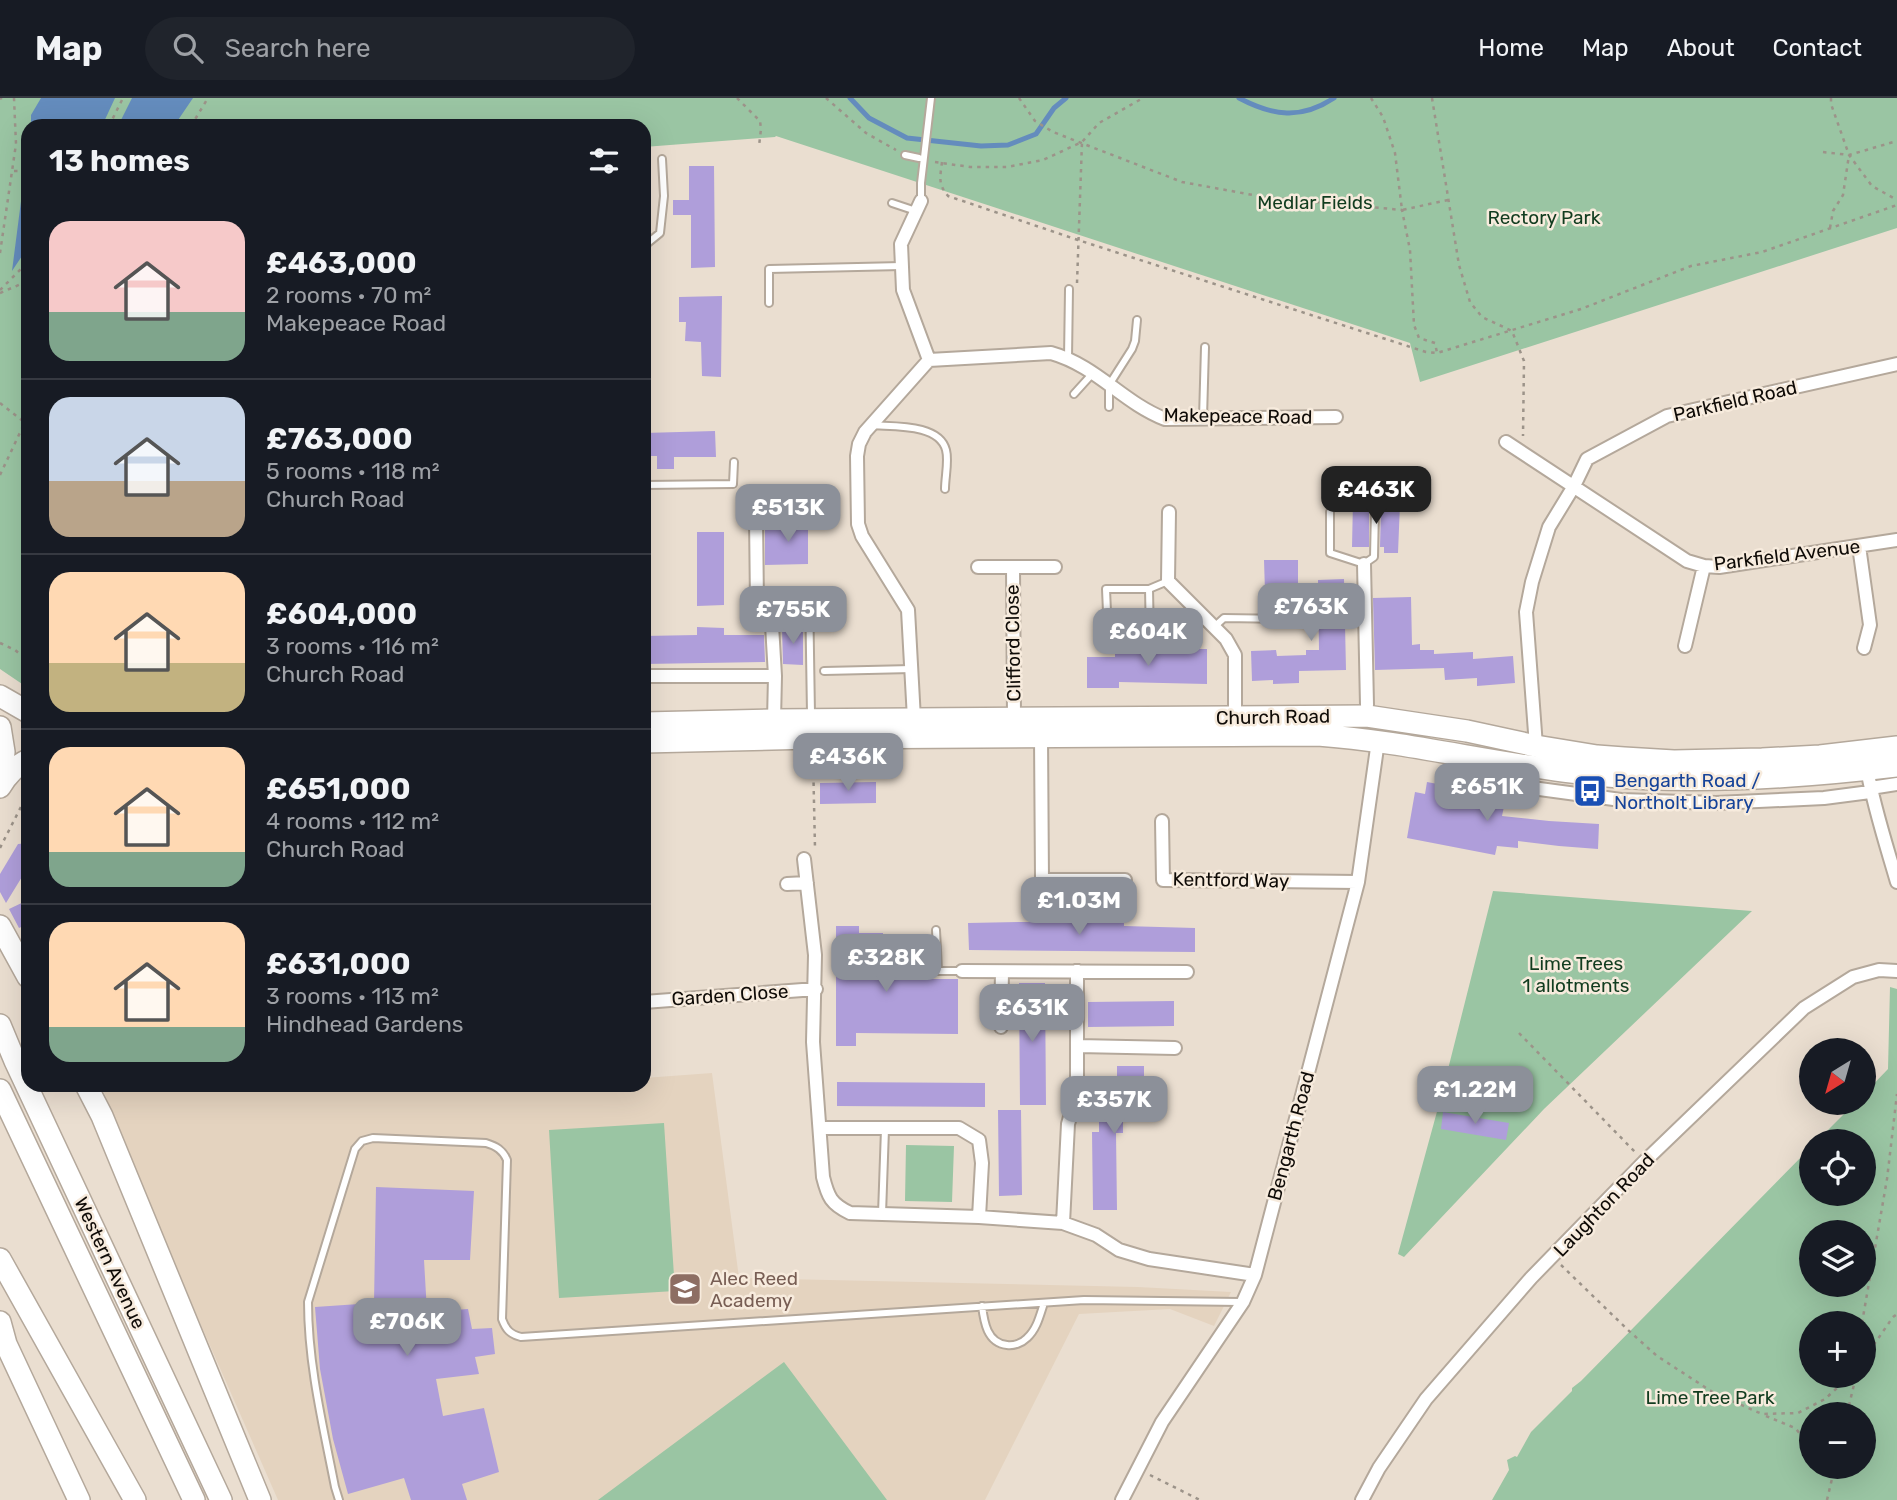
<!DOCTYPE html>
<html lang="en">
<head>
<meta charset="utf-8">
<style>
	:root { --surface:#171b24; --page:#20242c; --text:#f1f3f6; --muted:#9ea1a6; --line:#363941; --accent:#8c9099 }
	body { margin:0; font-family:Rubik,sans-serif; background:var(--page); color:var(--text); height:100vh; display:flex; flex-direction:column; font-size:26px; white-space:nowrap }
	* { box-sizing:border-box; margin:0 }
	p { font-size:23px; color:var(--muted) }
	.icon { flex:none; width:38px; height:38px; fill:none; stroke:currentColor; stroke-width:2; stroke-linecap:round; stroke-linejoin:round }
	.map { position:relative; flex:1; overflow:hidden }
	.side { position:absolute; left:21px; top:21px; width:630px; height:973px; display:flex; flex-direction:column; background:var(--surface); border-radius:21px; box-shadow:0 7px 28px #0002 }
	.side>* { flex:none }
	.needle { width:46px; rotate:217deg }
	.buttons { position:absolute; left:1799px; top:940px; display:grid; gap:14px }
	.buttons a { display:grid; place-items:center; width:77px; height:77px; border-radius:50%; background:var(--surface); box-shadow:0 7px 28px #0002; font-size:35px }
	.price { position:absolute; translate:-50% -60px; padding:0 16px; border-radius:14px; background:var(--accent); color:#fff; font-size:23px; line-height:46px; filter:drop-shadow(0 2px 4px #0008) }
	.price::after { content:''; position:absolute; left:50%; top:42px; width:21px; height:16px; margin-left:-10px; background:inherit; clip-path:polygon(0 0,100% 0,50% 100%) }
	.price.on { background:#222; color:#fff }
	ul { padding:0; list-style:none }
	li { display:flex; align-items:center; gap:21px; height:175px; padding:0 28px }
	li+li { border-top:2px solid var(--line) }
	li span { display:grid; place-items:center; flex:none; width:196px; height:140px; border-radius:21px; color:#555 }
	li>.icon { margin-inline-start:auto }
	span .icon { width:84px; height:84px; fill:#fffc; stroke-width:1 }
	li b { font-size:30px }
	h2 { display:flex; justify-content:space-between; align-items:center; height:84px; padding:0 28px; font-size:30px }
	header { display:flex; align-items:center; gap:42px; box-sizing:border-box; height:98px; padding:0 35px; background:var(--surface); border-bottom:2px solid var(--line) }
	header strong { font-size:33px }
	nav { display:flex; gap:38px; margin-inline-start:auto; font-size:24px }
	.search { width:490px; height:63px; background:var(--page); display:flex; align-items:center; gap:18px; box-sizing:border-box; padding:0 24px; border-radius:38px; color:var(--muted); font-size:26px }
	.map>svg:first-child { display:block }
	.built { fill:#e4d3bf }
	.green { fill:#9ac5a3; fill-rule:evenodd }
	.water { fill:#648cbd }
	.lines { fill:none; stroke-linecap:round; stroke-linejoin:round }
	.stream { stroke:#648cbd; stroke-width:5 }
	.building { fill:#af9eda }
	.service-casing { stroke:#b4a89b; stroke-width:10 }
	.minor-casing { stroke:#b4a89b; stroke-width:16 }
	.trunk-casing { stroke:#b4a89b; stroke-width:24 }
	.path { stroke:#9c9389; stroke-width:2.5; stroke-dasharray:3.5 5; stroke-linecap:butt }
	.service { stroke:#fff; stroke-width:6 }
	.minor { stroke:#fff; stroke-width:12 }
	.trunk { stroke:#fff; stroke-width:21 }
	.labels { text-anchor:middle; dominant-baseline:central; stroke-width:5; stroke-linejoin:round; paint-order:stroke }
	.park-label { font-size:19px; fill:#113c1f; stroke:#f7ebdd }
	.street-label { font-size:19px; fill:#0f0b07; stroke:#f7ebdd }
	.transit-label { font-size:19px; fill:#164399; stroke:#f7ebdd; text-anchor:start }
	.education-label { font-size:19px; fill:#785e54; stroke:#f7ebdd; text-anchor:start }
</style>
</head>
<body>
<header>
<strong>Map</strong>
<div class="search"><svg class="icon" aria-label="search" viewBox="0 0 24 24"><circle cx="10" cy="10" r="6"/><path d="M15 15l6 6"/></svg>Search here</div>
<nav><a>Home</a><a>Map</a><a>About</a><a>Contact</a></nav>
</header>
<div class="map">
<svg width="1897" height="1402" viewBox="0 0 1897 1402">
	<rect width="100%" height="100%" fill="#eaded0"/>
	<path class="built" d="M712 975 739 1180 1138 1189 1231 1194 1214 1228 1170 1211 1079 1216 985 1402H278L197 1218 103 992 113 987H474L475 990 521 987H644V980Z"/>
	<path class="green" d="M0 0H1897V130L1420 284 1410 245 776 38 775 39 644 49V28H28V240L24 243 28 271V590L0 571Z
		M1493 793 1752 813 1544 1011 1404 1159 1398 1156 1441 999Z
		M1890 889 1897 891V1402H1492L1509 1372 1507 1362 1515 1358 1517 1359 1531 1334 1572 1293V1290L1581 1283 1811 1049V1096H1864V1043H1817L1855 1005 1864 1004V996L1888 971ZM1811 1134H1864V1186H1811ZM1811 1225H1864V1278H1811ZM1864 1316V1368H1811V1316Z
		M664 1025 675 1193 559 1200 549 1032Z
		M906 1047 954 1048 952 1104 905 1103Z
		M784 1264 887 1402H598Z"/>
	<path class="water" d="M41 0H115L102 28H31V17Z
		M132 0H193L174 28H118Z
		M24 80H28V149L12 173Z"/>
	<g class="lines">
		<path class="stream" d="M850 0 869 20 907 40 981 48 1008 47 1036 36 1054 10 1066 0
			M1239 0C1273 18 1301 22 1334 0"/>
	</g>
	<path class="building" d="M689 68H714L715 169 691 170V117H673V102H689Z
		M722 198 721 279 702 278 701 244 685 243 686 224H679V199Z
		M715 333 716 359H674V371H657V358H644V335Z
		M1353 402H1366V405L1400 406 1398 455H1384V449H1380L1381 411 1380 408 1376 405 1372 406 1369 410V449H1352Z
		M808 422V466L765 467V432L785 431V423Z
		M697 434H724V507L697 508Z
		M1264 462H1298V493L1265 494Z
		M1344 481 1346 572 1299 573V585L1273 586V582L1252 583 1251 553 1276 552 1277 558 1306 557V552H1319L1318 482Z
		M1411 499 1412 547 1420 546V552H1434V556L1473 554V561L1513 558 1515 585 1477 588V580L1445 582 1444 570 1375 572 1373 500Z
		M697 529 724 530V537H764L765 564 644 566V538L697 537Z
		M782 530H803V567L783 566Z
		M1174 551H1207V586L1119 584V590H1087V559H1115V554H1174Z
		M876 684V705L820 706V685Z
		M1427 684 1506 699 1502 718 1549 723 1599 726 1598 751 1559 748 1518 743V750L1497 748 1495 757 1407 740 1415 694 1425 696Z
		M28 745V769L6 805 0 794V776L18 746Z
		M28 802V826L19 830 9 811Z
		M1022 824 1124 825V828L1195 830V854L969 852 968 825Z
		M836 828H859V835H883V881H958V936L856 935V948H836Z
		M1019 885H1045L1046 1007H1020Z
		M1174 903V928L1088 929V904Z
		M1117 968H1144V997H1137V1008H1131V1021H1123V1035H1116L1117 1112H1093L1092 1034H1099V1022H1104V1007H1110V995H1117Z
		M837 984 985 985V1009L837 1008Z
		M998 1012H1021L1022 1097 999 1098Z
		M1443 1014 1509 1025 1506 1042 1441 1031Z
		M376 1089 474 1093 470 1162H424L427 1214 468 1211 472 1231 492 1230 495 1256 475 1259 479 1276 436 1281 443 1318 484 1310 499 1374 462 1386 467 1402H411L404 1380 348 1396 333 1341 320 1271 315 1209 374 1205Z"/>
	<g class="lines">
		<defs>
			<path id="service" d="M905 57 919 60
				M921 102V85L931 0
				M892 105 916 113
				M644 148 660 135 664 98 662 61
				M769 205V171L902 168
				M1068 260 1069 191
				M1074 296 1093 275
				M1109 309V287L1132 251 1135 243 1137 222
				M1203 320 1205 249
				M871 327C892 329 939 325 946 352 949 363 945 379 945 391
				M644 387 733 386 734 364
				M1330 414V455L1364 466 1374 459 1375 411
				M1149 491 1150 541
				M784 494 809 493 811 616
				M1214 529 1224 520 1288 521
				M1108 537 1106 491H1149L1168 483
				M824 573 912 571
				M936 832 938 873H962
				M882 1116 885 1031
				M982 1208C984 1224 987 1245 1007 1247 1014 1248 1022 1245 1027 1240 1037 1231 1040 1217 1044 1205
				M339 1402 335 1389C323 1328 308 1266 308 1204L355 1051 362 1043 373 1040 486 1045C496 1048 503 1052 507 1062L502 1221C506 1232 510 1236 521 1239L1084 1202 1241 1204"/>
			<path id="minor" d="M921 103 901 146 903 192 929 262
				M1506 344 1687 463 1704 468 1719 469 1897 442
				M1169 414 1168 483 1226 541 1235 557V619
				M756 420 757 506 772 527 775 578 774 622
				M1859 448 1870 527 1864 550
				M1364 466 1367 607
				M978 469H1055
				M1013 469 1014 620
				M1685 548 1704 468
				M644 578H775
				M914 621 908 512 862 438 858 426 857 358 859 346 865 334 929 262 1051 255C1097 268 1122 304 1165 321L1336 319
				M1041 639 1042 782H1125
				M1536 648 1526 514 1532 484 1549 429 1574 388 1587 361 1667 318 1897 266
				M1867 671C1874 710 1886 746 1897 784
				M1532 690 1621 702 1716 705 1824 700 1870 694 1877 689 1897 686
				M1162 723 1163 782 1358 784
				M804 761 815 857 813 944 823 1079C828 1099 831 1106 850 1115L979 1119 1063 1125 1096 1137 1119 1152 1149 1161 1255 1177
				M787 786 807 785
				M962 873 1187 874
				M644 904 816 891
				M1001 929 1002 874
				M1078 948 1175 950
				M820 1030H959L979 1042 982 1065 979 1119
				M1063 1125 1068 1026 1077 995V873
				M1122 1402 1162 1324 1243 1204 1255 1177 1358 784 1378 643
				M1362 1402 1379 1370 1426 1301 1531 1180 1644 1064 1804 910 1853 879 1879 872 1897 873"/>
			<path id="trunk" d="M0 598 28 614
				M644 625 774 622 1367 618 1467 633 1536 648 1597 658 1624 660 1674 663 1762 661 1820 658 1897 649
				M0 629 4 654 0 684
				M644 644 812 640 1318 637C1411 644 1502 668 1596 677 1695 687 1798 680 1897 668
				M0 689C7 677 15 668 28 662
				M0 828 28 879
				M0 927 15 963 221 1402
				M86 987 102 1018 260 1402
				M0 992 194 1402
				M0 1161 135 1402
				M0 1224 6 1246 79 1402"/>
		</defs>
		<use href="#service" class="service-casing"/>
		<use href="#minor" class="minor-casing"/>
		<use href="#trunk" class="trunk-casing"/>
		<path class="path" d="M737 0 760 23 761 31 759 48
			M826 0 866 35 896 52
			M1019 0 1035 23 1053 34 1182 84 1264 99 1402 112 1410 152 1414 227 1419 240 1435 245 1437 255
			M1371 0 1383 19 1395 55 1402 112 1448 102
			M1432 0 1459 167 1470 204 1482 219 1512 233 1524 263 1523 338
			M1831 0V6L1849 57 1872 88 1897 102
			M0 1 2 0
			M109 28 123 0
			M191 28 208 0
			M1823 54 1849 57 1897 43
			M935 64 970 69H1007L1043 62 1082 44 1099 25 1143 0
			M942 64C940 80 938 86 948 98L1078 142 1426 254 1437 255 1581 211 1691 168 1762 154 1897 107
			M14 73H28
			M1830 130 1833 113 1843 97 1849 57
			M0 155 16 46 14 0
			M1077 185 1082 44
			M0 192 28 164
			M0 195 28 183
			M0 305 28 327
			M0 377 25 324
			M0 545 15 552 28 563
			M813 659 815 750
			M0 750 28 695
			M1519 935 1635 1054
			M1561 1167 1628 1232 1657 1258 1714 1295 1762 1316 1798 1315 1825 1301 1850 1278
			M1862 1225 1887 1081 1897 996
			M1864 1261 1893 1219 1897 1216
			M1847 1316 1856 1278
			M1766 1318 1795 1330 1811 1348
			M1824 1368 1832 1382
			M1150 1377 1200 1402
			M1827 1402 1835 1368"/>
		<use href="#service" class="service"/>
		<use href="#minor" class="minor"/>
		<use href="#trunk" class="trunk"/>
	</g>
	<defs>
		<symbol id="bus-square" viewBox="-11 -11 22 22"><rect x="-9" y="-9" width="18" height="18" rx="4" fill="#1a4fb4" stroke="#f7ebdd"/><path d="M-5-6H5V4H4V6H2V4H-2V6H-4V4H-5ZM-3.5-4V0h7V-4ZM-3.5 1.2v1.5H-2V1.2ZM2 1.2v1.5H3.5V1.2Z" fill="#fff"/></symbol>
		<symbol id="school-square" viewBox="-11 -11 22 22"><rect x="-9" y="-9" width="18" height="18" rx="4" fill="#8d6e63" stroke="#f7ebdd"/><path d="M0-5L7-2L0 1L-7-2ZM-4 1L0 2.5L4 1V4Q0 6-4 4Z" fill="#fff"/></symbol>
	</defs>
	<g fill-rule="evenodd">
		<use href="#bus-square" x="1571" y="674" width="38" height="38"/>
		<use href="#school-square" x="666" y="1172" width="38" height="38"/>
	</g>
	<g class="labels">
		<g class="park-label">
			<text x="1315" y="104">Medlar Fields</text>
			<text x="1544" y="119">Rectory Park</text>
			<text x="1576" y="865">Lime Trees<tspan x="1576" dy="22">1 allotments</tspan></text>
			<text x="1710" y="1299">Lime Tree Park</text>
		</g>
		<g class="street-label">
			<text transform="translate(1735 303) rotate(-13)">Parkfield Road</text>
			<text transform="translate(1238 318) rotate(1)">Makepeace Road</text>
			<text transform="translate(1787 457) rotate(-7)">Parkfield Avenue</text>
			<text transform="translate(1013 545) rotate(-91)">Clifford Close</text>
			<text transform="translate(1273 619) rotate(-1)">Church Road</text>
			<text transform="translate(1231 782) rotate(1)">Kentford Way</text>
			<text transform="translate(730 897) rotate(-4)">Garden Close</text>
			<text transform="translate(1291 1038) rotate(-75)">Bengarth Road</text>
			<text transform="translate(1604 1107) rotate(-46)">Laughton Road</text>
			<text transform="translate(110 1165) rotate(65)">Western Avenue</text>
		</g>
		<g class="transit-label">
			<text x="1614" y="682">Bengarth Road /<tspan x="1614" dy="22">Northolt Library</tspan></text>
		</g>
		<g class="education-label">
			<text x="710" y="1180">Alec Reed<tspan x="710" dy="22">Academy</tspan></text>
		</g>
	</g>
</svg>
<div class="buttons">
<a><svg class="needle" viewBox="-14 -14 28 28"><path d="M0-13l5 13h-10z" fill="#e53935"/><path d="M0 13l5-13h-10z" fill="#9ea1a6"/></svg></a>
<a><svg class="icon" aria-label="locate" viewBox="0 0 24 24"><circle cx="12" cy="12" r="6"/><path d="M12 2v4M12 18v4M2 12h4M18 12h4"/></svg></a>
<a><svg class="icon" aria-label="layers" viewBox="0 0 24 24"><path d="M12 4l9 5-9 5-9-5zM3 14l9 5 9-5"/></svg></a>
<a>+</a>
<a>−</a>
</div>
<b class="price on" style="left:1376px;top:428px">£463K</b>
<b class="price" style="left:788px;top:446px">£513K</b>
<b class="price" style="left:1311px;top:545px">£763K</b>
<b class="price" style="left:793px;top:548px">£755K</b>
<b class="price" style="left:1148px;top:570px">£604K</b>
<b class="price" style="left:848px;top:695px">£436K</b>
<b class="price" style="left:1487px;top:725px">£651K</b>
<b class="price" style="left:1079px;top:839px">£1.03M</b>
<b class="price" style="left:886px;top:896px">£328K</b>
<b class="price" style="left:1032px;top:946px">£631K</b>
<b class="price" style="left:1475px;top:1028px">£1.22M</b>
<b class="price" style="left:1114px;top:1038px">£357K</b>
<b class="price" style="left:407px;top:1260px">£706K</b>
<section class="side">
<h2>13 homes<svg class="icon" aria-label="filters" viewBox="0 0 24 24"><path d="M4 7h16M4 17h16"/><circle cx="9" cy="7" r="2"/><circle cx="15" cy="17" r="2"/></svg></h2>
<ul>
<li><span style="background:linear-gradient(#f6c9c9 65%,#7fa58c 0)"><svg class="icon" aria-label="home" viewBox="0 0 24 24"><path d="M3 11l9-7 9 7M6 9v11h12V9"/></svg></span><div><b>£463,000</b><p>2 rooms · 70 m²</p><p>Makepeace Road</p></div></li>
<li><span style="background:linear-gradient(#c9d6e8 60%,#b9a48a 0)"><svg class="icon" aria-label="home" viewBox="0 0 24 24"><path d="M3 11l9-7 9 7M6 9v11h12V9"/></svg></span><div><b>£763,000</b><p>5 rooms · 118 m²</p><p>Church Road</p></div></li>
<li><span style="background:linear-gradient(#ffd9b3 65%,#c2b280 0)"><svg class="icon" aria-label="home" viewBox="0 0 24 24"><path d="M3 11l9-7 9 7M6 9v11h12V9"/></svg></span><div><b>£604,000</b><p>3 rooms · 116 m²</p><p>Church Road</p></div></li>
<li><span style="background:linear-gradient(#ffd9b3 75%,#7fa58c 0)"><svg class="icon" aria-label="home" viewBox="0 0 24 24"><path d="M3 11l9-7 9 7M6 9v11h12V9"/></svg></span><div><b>£651,000</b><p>4 rooms · 112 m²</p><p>Church Road</p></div></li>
<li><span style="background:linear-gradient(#ffd9b3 75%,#7fa58c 0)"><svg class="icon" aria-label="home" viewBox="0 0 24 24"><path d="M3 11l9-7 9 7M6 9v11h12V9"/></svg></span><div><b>£631,000</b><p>3 rooms · 113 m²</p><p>Hindhead Gardens</p></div></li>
</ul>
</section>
</div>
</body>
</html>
